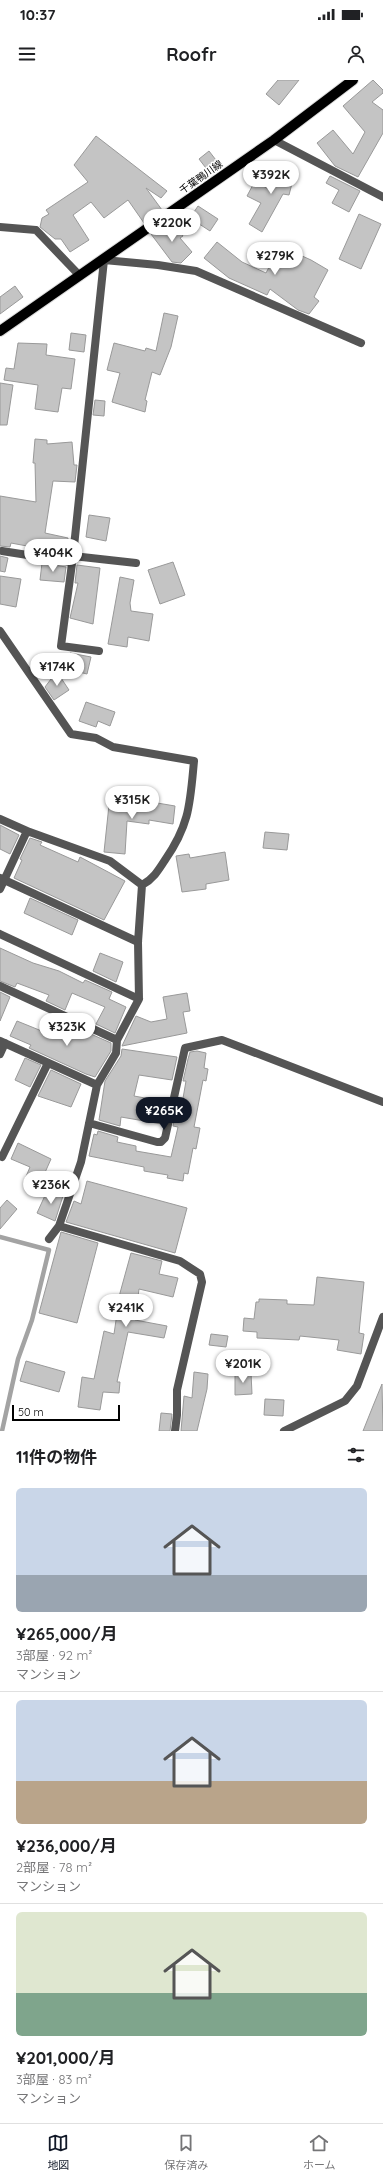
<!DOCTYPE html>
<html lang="ja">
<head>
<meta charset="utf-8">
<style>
	:root { --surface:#fff; --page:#f6f6f6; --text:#202124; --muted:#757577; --line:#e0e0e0; --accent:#111827 }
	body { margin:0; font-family:Quicksand,"Noto Sans JP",sans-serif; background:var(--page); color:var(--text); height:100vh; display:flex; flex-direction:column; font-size:15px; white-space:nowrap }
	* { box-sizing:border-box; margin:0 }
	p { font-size:13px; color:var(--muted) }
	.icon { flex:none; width:22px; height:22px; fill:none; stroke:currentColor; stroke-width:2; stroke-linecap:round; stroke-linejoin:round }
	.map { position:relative; height:1351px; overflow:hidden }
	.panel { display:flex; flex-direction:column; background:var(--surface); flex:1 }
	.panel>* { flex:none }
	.scale { position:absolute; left:12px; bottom:10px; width:108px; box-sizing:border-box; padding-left:4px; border:2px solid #000; border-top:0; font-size:11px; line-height:14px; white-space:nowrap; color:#000; -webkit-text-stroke:3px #fff; paint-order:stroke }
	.price { position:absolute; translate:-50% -34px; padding:0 9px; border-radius:14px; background:#fff; color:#222; font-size:13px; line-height:26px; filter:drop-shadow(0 1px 2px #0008) }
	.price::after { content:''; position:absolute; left:50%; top:24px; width:12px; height:9px; margin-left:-6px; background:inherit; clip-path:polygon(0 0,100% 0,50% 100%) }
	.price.current { background:var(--accent); color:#fff }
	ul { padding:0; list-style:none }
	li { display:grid; align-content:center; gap:8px; height:212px; padding:0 16px }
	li+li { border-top:1px solid var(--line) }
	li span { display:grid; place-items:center; height:124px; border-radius:6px; color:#555 }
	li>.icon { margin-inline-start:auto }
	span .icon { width:72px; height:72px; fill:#fffc; stroke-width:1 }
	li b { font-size:17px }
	h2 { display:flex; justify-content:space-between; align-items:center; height:48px; padding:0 16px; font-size:17px }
	.status { display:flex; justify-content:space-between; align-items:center; height:28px; padding:0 20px; background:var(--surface); direction:ltr }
	.status svg { height:11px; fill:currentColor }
	header { display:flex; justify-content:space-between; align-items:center; height:52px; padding:0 16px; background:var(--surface); font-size:18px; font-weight:700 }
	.tabs { display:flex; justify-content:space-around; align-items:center; height:56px; border-top:1px solid var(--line); background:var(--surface); font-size:11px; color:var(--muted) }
	.tabs a { display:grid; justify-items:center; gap:2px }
	.tabs .current { color:var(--accent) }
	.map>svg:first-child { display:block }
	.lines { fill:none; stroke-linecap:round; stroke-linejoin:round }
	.stream { stroke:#a3a3a3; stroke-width:4.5 }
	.building { fill:#c4c4c4; stroke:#999 }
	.primary-casing { stroke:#dbdbdb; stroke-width:12 }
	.street { stroke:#555; stroke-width:8 }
	.primary { stroke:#000; stroke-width:10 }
	.labels { text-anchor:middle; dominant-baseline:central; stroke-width:3; stroke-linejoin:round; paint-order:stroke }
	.street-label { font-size:10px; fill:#000; stroke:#fff }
</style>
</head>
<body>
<div class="status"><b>10:37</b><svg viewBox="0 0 49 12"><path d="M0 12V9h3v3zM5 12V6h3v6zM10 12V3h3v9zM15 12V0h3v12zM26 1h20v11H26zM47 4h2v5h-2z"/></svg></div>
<header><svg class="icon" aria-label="menu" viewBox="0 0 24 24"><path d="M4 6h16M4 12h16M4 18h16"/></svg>Roofr<svg class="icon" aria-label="person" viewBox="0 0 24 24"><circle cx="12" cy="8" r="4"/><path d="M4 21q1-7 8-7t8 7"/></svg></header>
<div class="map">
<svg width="383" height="1351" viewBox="0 0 383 1351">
	<rect width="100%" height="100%" fill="#fff"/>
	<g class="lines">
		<path class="stream" d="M0 1157 49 1170 32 1240 18 1279 2 1351"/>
	</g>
	<path class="building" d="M278 0H299L279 25 266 14Z
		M373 0 383 10V13L372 22 383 30V53L358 97 335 86 317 63 333 50 353 74 365 52 343 26Z
		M96 56 167 111 161 118 146 108 162 130 144 143 128 120 104 138 91 122 73 135 89 160 70 172 61 159H55L40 147 42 138 49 134 46 130 88 102 74 85Z
		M209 71 219 84 209 92 199 79Z
		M277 82 296 88 289 115 283 114 262 152 249 144 261 123 247 116 255 101 270 110Z
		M330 96 360 111 349 132 332 123 339 110 326 103Z
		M198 126 218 139 210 151 190 138Z
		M359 134 381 144 361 189 339 179Z
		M169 141 171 144 173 142 183 156 180 158 192 172 181 183 172 182 151 154Z
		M217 162 242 182 266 193 280 166 311 180 328 190 314 217 319 221 309 234 298 230 270 209 267 215 229 198 204 178Z
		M15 206 23 217 0 234V217Z
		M164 233 178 236 171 267 160 295 152 292 145 320 147 321 145 332 112 322 120 293 107 290 114 263 145 271 146 268 156 271Z
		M71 253 86 255 84 272 69 270Z
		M18 263 47 264 46 275 75 279 71 309 62 308 58 332 35 329 38 305 4 300 6 288 14 289Z
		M0 303 13 305 7 345H0Z
		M95 320 105 321 104 336 93 335Z
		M35 359 47 360V364L72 362 74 385H77L75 402 53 401 45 453 68 458 66 475 43 472V469L11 463 10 467 0 466V416L36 422 35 383H33Z
		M89 435 110 438 106 461 86 457Z
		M0 476 8 478 5 492 0 491Z
		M173 482 185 515 160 524 148 490Z
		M42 483 66 487 64 502 40 500Z
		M77 485 100 488 93 544 70 538 78 503H75Z
		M0 496 21 499 16 527 0 524Z
		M120 497 134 500 130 523 131 531 153 534 149 561 128 557 127 567 108 564Z
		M70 573 91 577 87 594 67 589Z
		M54 595H59L69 610 54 620 45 607Z
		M86 622 115 632 110 646 98 641 96 647 79 641Z
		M116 716 175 726 173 744 149 740V744L127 741 125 774 104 772 109 725 116 726Z
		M0 745 19 755 10 774 0 769Z
		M265 752 289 754 287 770 263 768Z
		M30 758 42 762 40 765 78 782 80 777 125 801 104 840 14 798 22 780 20 779Z
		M225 772 229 800 206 804V809L182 812 176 776 189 774 190 778Z
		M30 818 78 840 72 855 24 833Z
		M0 868 33 883 59 891 83 903 85 900 112 912 109 919 126 927 115 953 96 944 105 927 72 913 65 930 46 921 49 915 17 903 15 907 0 901Z
		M100 873 123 882 116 902 93 891Z
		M0 912 10 917 0 941Z
		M187 913 190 931 183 932 187 953 122 966 136 936 151 942 167 939 163 917Z
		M17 941 59 958 66 943 111 963V971L95 997 86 994 29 968 31 965 10 956Z
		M122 969 177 977 172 1000 139 995 134 1016 167 1022 162 1044 121 1037 120 1046 99 1040 105 1001 121 976Z
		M197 971 206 973 204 988 208 989 206 1001 203 1000 194 1047 200 1048 196 1069 193 1068 188 1094 184 1093 183 1101 167 1098 168 1095 144 1091V1087L89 1076 94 1054 97 1055 98 1051 118 1057 117 1062 136 1066V1071L171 1077 178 1047 173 1046 178 1024H182L186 1001H183L188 979 190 972Z
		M25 978 41 985 30 1007 15 1000Z
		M51 990 81 1004 71 1027 38 1016Z
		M18 1063 51 1079 39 1106 25 1099 30 1087 11 1079Z
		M87 1101 187 1128 175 1173 66 1142 74 1121 81 1124Z
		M48 1109 63 1116 55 1141 37 1133Z
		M7 1120 17 1129 0 1149V1128Z
		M61 1152 98 1163 77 1243 39 1233Z
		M131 1173 162 1181 159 1194 178 1198 173 1217 139 1209 135 1240 167 1246 164 1258 128 1252 117 1302H120L119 1313 103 1312 100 1330 78 1327 82 1297 94 1299 104 1251 114 1254 120 1213Z
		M317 1197 364 1202 359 1253 364 1254 361 1274 337 1270 339 1260 300 1256 299 1260 257 1258V1252L243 1251 244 1238 254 1239 256 1222H259V1219L287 1220V1224L314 1225Z
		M211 1254 228 1256 226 1267 209 1265Z
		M26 1281 65 1292 59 1312 20 1301Z
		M194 1292 208 1294 207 1309 197 1351H181L184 1316 192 1318Z
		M251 1293 252 1314 235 1315V1294Z
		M382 1304 383 1351H363L373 1326Z
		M265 1319 284 1320 283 1336 264 1335Z
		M161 1333 172 1334 170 1351H159Z"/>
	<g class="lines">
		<defs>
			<path id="primary" d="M0 251 274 60 353 0"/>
		</defs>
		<use href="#primary" class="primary-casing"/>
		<path class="street" d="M274 60 383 117
			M0 147 36 150 80 196
			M2 471 72 482
			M73 476 136 483
			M0 551 71 654 96 658 113 667 194 681C190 723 190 744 165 780 158 791 153 799 142 805
			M99 571 61 566 73 476 104 180 158 185 196 191 361 263
			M0 739 27 751 110 781 142 805
			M0 798 138 862
			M0 809 27 751
			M0 854 139 919
			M0 906 117 960
			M0 961 97 1005
			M0 974 5 963
			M89 1043 157 1062H161L165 1058 185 968 222 960 383 1022
			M2 1077 48 983
			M59 1146 180 1181 200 1194 202 1202 177 1310V1335L175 1351
			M49 1159 59 1146 81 1082 97 1005 116 973 117 960 139 919 138 862 142 805
			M284 1351 345 1321 357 1306 383 1237"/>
		<use href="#primary" class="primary"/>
	</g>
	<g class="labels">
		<g class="street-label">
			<text transform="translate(201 97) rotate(-35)">千葉鴨川線</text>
		</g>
	</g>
</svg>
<div class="scale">50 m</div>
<b class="price" style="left:271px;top:115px">¥392K</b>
<b class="price" style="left:172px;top:163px">¥220K</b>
<b class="price" style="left:275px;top:196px">¥279K</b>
<b class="price" style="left:53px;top:493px">¥404K</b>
<b class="price" style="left:57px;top:607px">¥174K</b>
<b class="price" style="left:132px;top:740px">¥315K</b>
<b class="price" style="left:67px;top:967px">¥323K</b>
<b class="price current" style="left:164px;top:1051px">¥265K</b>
<b class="price" style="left:51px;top:1125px">¥236K</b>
<b class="price" style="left:126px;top:1248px">¥241K</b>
<b class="price" style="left:243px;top:1304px">¥201K</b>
</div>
<section class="panel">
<h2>11件の物件<svg class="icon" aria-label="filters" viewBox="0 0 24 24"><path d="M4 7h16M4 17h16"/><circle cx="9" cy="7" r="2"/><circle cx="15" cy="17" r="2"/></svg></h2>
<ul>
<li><span style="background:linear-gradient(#c9d6e8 70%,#9aa5b1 0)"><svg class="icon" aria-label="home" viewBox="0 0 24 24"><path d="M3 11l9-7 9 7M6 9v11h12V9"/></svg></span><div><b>¥265,000/月</b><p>3部屋 · 92 m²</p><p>マンション</p></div></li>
<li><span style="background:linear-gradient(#c9d6e8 65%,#b9a48a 0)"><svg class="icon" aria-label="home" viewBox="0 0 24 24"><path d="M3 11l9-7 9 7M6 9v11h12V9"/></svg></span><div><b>¥236,000/月</b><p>2部屋 · 78 m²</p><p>マンション</p></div></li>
<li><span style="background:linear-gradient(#dfe7d0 65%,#7fa58c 0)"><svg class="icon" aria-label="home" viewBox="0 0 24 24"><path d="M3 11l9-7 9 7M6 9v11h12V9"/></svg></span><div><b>¥201,000/月</b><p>3部屋 · 83 m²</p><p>マンション</p></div></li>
</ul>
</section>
<nav class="tabs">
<a class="current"><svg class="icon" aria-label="map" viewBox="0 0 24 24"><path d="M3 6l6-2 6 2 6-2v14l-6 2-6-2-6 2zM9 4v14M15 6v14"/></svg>地図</a>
<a><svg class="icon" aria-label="saved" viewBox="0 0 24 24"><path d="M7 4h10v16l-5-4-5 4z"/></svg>保存済み</a>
<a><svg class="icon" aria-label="home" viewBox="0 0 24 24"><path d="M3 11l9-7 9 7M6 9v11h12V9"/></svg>ホーム</a>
</nav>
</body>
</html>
